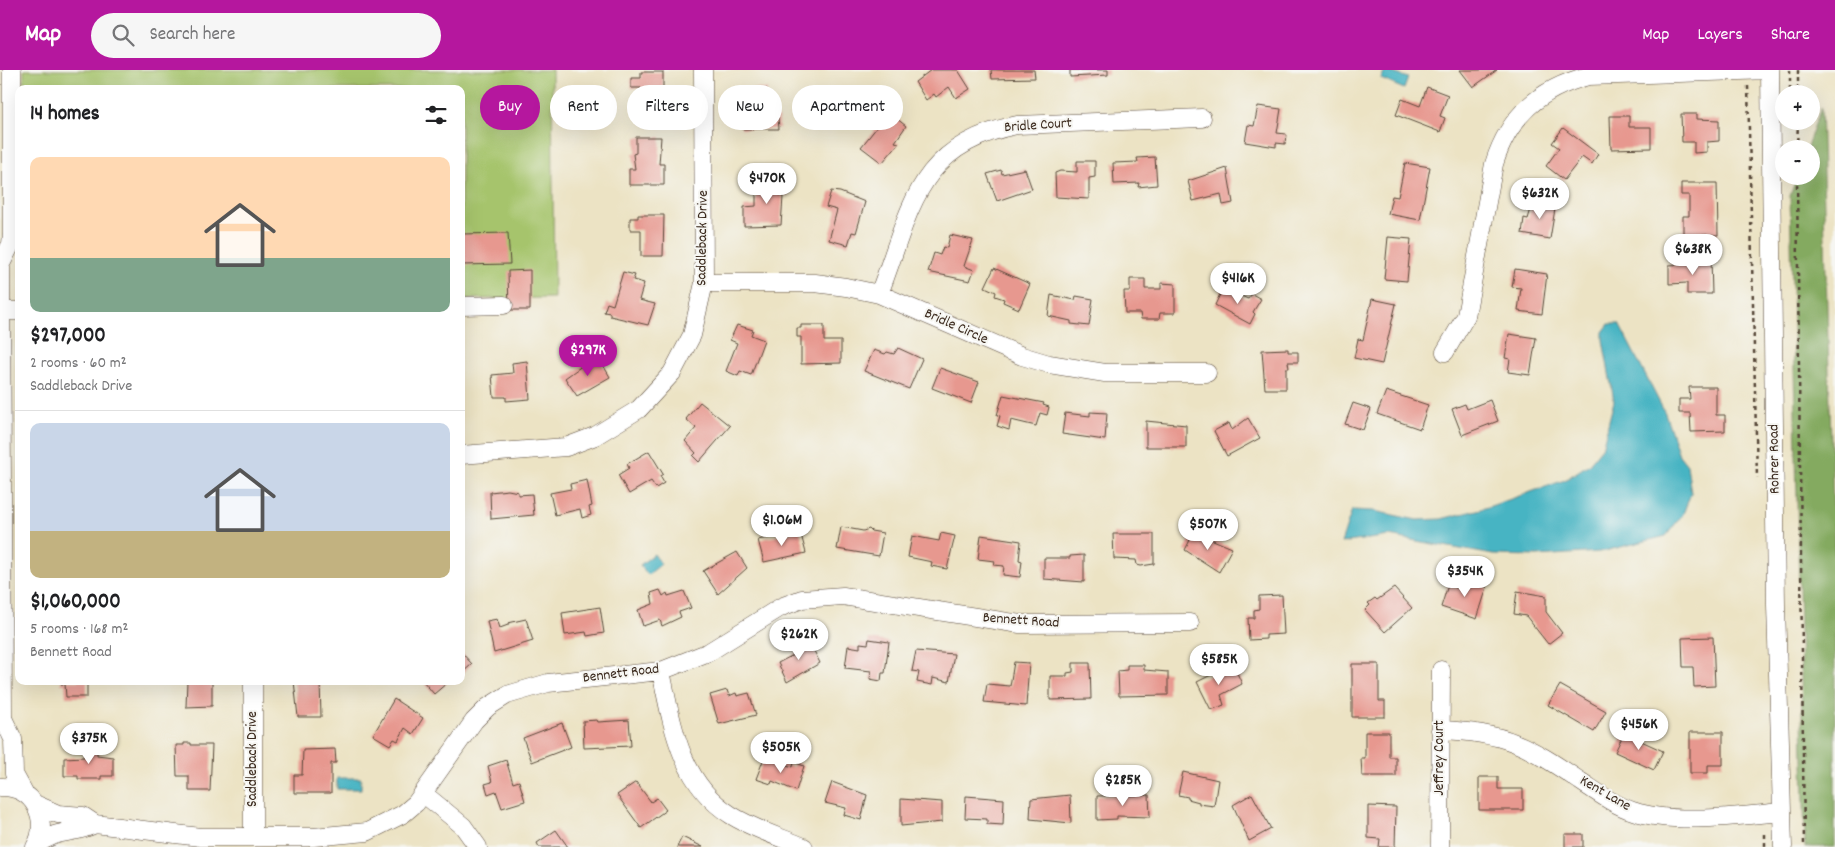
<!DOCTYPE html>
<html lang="en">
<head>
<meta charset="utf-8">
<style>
	:root { --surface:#fff; --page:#f6f6f6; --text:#202124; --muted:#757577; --line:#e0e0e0; --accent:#b5179e }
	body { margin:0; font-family:Dekko,sans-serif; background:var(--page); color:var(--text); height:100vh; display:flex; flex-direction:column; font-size:19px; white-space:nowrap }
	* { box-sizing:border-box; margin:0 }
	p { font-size:16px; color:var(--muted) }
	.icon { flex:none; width:28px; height:28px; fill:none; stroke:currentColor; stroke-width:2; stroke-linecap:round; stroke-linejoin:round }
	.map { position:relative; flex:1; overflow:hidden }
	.side { position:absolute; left:15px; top:15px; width:450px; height:600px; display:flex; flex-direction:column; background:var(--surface); border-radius:10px; box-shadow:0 5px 20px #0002 }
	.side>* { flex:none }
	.hud { position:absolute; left:480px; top:15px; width:475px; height:45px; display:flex; gap:10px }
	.fabs { position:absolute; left:1775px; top:15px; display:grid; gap:10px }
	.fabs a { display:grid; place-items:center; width:45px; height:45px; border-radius:50%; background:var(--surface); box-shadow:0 5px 20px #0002; font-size:25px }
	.price { position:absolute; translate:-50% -42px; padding:0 11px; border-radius:18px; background:#fff; color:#222; font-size:16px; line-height:32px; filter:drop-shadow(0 1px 2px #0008) }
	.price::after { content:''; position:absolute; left:50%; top:30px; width:15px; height:11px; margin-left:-8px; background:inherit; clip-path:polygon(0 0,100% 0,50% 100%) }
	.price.current { background:var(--accent); color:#fff }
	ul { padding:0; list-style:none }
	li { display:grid; align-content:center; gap:10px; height:265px; padding:0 15px }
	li+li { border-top:1px solid var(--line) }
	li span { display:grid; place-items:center; height:155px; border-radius:10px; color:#555 }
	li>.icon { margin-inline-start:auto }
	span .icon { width:90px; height:90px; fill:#fffc; stroke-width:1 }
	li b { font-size:21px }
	h2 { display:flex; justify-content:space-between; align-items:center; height:60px; padding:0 15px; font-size:21px }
	.chip { padding:0 18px; border-radius:22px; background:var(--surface); box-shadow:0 5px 20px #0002; font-size:18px; line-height:45px }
	.chip.current { background:var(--accent); color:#fff }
	header { display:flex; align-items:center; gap:30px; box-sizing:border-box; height:70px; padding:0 25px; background:var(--accent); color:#fff }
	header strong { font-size:24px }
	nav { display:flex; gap:28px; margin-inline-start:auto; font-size:18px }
	.search { width:350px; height:45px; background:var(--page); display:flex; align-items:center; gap:12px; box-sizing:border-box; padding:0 18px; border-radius:28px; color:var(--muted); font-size:19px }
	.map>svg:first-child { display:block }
	.green { fill:#a6c46c; stroke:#707745 }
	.forest { fill:#84aa60; stroke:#606a3f }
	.water { fill:#47b4c3; stroke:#416f70 }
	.building { fill:#e7988f }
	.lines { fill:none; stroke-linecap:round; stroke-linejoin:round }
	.minor-casing { stroke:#564637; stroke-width:19 }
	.path { stroke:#564637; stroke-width:2.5; stroke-dasharray:4 4; stroke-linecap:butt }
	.minor { stroke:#fff; stroke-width:18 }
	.labels { text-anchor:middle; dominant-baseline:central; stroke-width:4; stroke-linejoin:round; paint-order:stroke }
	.street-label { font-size:15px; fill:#3b2a1e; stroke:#f6f6f2 }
</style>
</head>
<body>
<header>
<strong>Map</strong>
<div class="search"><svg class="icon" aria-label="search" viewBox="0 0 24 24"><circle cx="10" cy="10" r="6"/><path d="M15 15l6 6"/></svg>Search here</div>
<nav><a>Map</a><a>Layers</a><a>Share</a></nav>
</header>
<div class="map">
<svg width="1835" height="777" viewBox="0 0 1835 777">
	<rect width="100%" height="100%" fill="#f6f6f2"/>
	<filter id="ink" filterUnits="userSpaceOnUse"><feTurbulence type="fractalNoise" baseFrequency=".02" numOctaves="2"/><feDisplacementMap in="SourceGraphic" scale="10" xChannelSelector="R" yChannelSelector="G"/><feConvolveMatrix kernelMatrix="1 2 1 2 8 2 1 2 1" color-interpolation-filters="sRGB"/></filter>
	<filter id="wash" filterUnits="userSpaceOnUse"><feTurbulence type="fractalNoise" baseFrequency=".0096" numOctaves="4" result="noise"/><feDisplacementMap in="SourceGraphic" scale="20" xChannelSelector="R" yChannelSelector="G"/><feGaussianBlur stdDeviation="1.12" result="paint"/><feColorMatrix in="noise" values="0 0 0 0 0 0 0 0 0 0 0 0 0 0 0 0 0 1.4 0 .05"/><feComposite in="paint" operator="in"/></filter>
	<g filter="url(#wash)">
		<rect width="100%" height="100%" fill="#ece3c4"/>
		<path class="green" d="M24 0H552L554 228 461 229V19H24Z"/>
		<path class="forest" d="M1821 37 1835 500V777H1805L1790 126 1797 106H1811V79H1806Z"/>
		<path class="water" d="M1385 0 1408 8 1404 19 1381 9Z
			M873 19 882 26 865 48 856 39Z
			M1609 254H1619L1665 343 1679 385 1687 395 1691 423 1683 444 1666 466 1600 482 1537 486 1493 485 1389 466 1341 473 1352 440 1374 441 1417 450 1441 449 1485 438 1565 410 1589 394 1602 378 1614 331 1603 270V262Z
			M766 439 797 442 796 456 765 452Z
			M654 484 661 494 648 505 640 495Z
			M337 708H361V719H337Z"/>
		<g id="blocks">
			<path class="building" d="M931 0H958L970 19 956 28 949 17 936 27 934 24 926 30 915 12Z
				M991 0H1034L1035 8 992 9Z
				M1070 0H1108V5L1070 7Z
				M1460 0H1497L1473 17Z
				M641 2H663V42H642L641 30 638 26 641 18H631V8H641Z
				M1427 17 1448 25 1440 46 1445 48 1440 62 1396 45 1402 29 1420 36Z
				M743 19H767V32L769 34 765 39V47H778L779 59H741Z
				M1258 36 1281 39 1277 63 1286 64 1285 74 1276 73V77L1245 72 1248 55 1254 56Z
				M891 44 906 56 895 72 899 73 882 93 861 77 885 47 888 49Z
				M1681 44H1697V49L1719 50V71L1707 72V82L1694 83V72H1682Z
				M1610 46H1629V57H1651V78L1611 79Z
				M1563 58 1598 84 1592 94 1582 87 1564 110 1546 96 1559 78 1552 73Z
				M636 67H661L659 94H664V115H629V99H635L633 84 636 83Z
				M1155 87 1157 115 1138 117 1139 113 1114 114 1113 93 1138 92 1137 88Z
				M1077 91H1095V107L1089 108V129L1056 127 1055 103 1060 101 1077 102Z
				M1405 93 1430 97 1420 150 1388 144 1392 126 1398 127Z
				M1227 98 1233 133 1223 135 1221 124 1193 131 1188 111Z
				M1025 99 1032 119 997 131 987 104 1001 100 1002 104Z
				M758 111H780L781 115H788V125H780L783 127 781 155 744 156V137L756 136V119H759Z
				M1681 113H1717L1718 165H1683V146H1689V125H1681Z
				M831 121 840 122 865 132 856 163 852 162 848 175 829 170 837 140 826 137Z
				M1534 129 1556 133 1550 169 1522 164 1524 148 1528 149Z
				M638 145H664L663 186H641V160H630V148H638Z
				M508 163 510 194 461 195V164Z
				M950 165 973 170 964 196 974 200 970 211 928 202 934 183 940 185 943 177 947 178Z
				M1388 167 1411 169 1407 211 1384 209Z
				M1711 189 1712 224H1687V213L1669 214V195L1686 194V190Z
				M994 198 1030 214 1019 239 1003 232 1004 229 995 226 996 222 985 217Z
				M1515 199 1547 204 1542 244 1518 241 1521 218 1512 217Z
				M530 200V240H509L508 201Z
				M623 202 635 205 633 210 644 213 639 230 655 234 648 255 610 246V243L604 242 607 233 613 235Z
				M1130 209H1145V219H1161V213L1175 214V243H1160L1159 249H1141L1140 243H1125L1124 221H1130Z
				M1223 218 1248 229 1252 224 1261 229 1253 242 1255 244 1250 254 1215 235Z
				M1051 225 1075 230 1076 226 1093 229 1089 256 1071 254V251L1048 246Z
				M1372 229 1396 234 1382 294 1354 288 1358 269 1363 270Z
				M737 255 753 260 751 265 764 270 751 305 740 301 738 306 726 301 737 273 730 270Z
				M801 255H824V271H841V293L801 294V267H797V258H801Z
				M1509 264 1536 268 1530 305 1508 302 1510 289 1505 288Z
				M898 278 922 289 909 319 864 301 874 280 885 284 887 282 894 284Z
				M1288 279V282H1298V292H1288L1289 298H1286V319H1265L1262 280Z
				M599 288 610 307 577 326 565 308 586 293Z
				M527 291 530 329 506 331V327H494L492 305 513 303 512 293Z
				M940 298 979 312 971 333 932 318Z
				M1689 317H1716V345H1725V361L1691 362 1690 343H1679V329H1690Z
				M1386 321 1428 335 1420 359 1377 344Z
				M1003 325 1044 333 1043 335 1049 337 1047 345 1040 343 1036 356 1011 350 1009 360 997 356 1000 346 997 345Z
				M1490 330 1498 351 1462 365 1452 339 1465 334 1467 339Z
				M700 332 730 356 699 392 693 386 696 383 685 371 696 358 686 349Z
				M1353 333 1371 339 1363 360 1345 354Z
				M1090 342 1107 343 1105 370 1062 364 1065 343 1090 346Z
				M1248 348 1260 368 1227 386 1214 361 1229 353 1232 360Z
				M1146 351 1186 355V377H1146Z
				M649 381 663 404 660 406 664 413 656 418 651 411 629 424 618 405 629 398 627 394Z
				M587 410 592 436 589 437 591 445 582 448 580 439 555 445 550 423 571 419 570 414Z
				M508 420 518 422V425L532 424 534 445 491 449 490 422Z
				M841 457 863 461 869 459 871 461 883 463 879 486 837 479Z
				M800 461 806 483 764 492 758 470Z
				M1194 462 1232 478 1219 502 1185 480Z
				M941 463 955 466 947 499 931 496 932 492 908 487 912 466 939 471Z
				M1113 464H1154V494L1141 496 1137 495 1136 490 1114 489Z
				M981 465 1021 471 1019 490 1022 491 1020 507 1003 505 1004 496 994 495 995 491 978 489Z
				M737 482 747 498 718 524 703 501Z
				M1084 485V512L1044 509V488H1070V486Z
				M1460 508 1487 517 1477 549 1441 537 1448 515 1457 518Z
				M1394 518 1412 538 1385 562 1365 540 1370 535 1368 533 1375 528 1377 530Z
				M660 520 663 526 667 523 668 526 684 521 691 538 679 542 681 547 662 556 660 550 643 556 638 540 653 534 651 523Z
				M1517 521 1546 526V542L1562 563 1548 574 1526 546 1514 544Z
				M1282 525 1284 564 1266 565V569L1249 570 1248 548H1254V540L1259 539V526Z
				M600 537 604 563 587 566 586 562 565 565 562 543Z
				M497 549 500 558 508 555V553L526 549 533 571 494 583 487 551Z
				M1713 567 1715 616 1694 617 1693 597H1683L1682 568Z
				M808 569 820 593 787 612 778 593 797 583 794 576Z
				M869 569 889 572 885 603H882L881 611 870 609 871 601 845 598 848 576 860 578V573L868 574Z
				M916 581 954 584 949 612 933 608 932 615 917 612 919 602 912 601Z
				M461 582 472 594 461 604Z
				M1014 592 1029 593 1026 636 984 632 987 614 1010 616Z
				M1073 593H1090L1091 629 1050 630V606H1067V603L1073 602Z
				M1233 594 1242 614 1221 625 1224 635 1211 640 1197 612Z
				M1352 594H1379V631H1385V647H1352Z
				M1127 595H1144V600L1168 602V625L1119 626 1118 601 1127 600Z
				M61 611H87V627H66L65 614H61Z
				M187 611H212V636L186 637Z
				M294 611H320L321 647H298Z
				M423 611H446L447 613 434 624Z
				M1560 615 1606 641 1594 662 1548 635Z
				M727 620 729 626 736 623 737 626 749 623 756 645 719 654 710 625Z
				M394 629 423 648 413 664 405 658 398 671 394 669 390 675 373 665Z
				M597 650 598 652 629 650 631 676 584 678 583 651Z
				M562 653 571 677 532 692 523 668Z
				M1365 662H1389V687H1396V706H1362L1361 688H1365Z
				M1690 662H1723V695H1708V703H1690Z
				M1624 663 1663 681 1654 700 1615 682Z
				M97 673V685L113 687V706H101V709H78V706H64V688L84 687 85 674Z
				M184 673H191V675H212L210 721H189V706H177L176 675H184Z
				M335 679 336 693H331V723H294V705H302L303 680Z
				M764 688 793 697 794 692 804 696 796 721 772 711 771 714 756 709Z
				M506 690 513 713 519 711 525 731 502 738 496 721 488 724 485 714 492 712 488 696Z
				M1183 702 1218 710 1214 736 1199 734V732L1188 729V727L1178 725Z
				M1479 707H1498V719H1523V740H1479Z
				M636 712 651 732 657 728 666 740 641 758 617 725Z
				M832 712 867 725 861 750 844 745 846 738 825 733Z
				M1252 724 1271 759 1249 771 1233 735Z
				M1070 725 1071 753 1030 749 1031 729Z
				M1149 725 1150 747 1117 746V749L1097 750V726Z
				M966 726 1004 729 1003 755 987 754V749L965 748Z
				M901 729 942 732V752L901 756Z
				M1368 736 1396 737 1395 777H1379L1380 769 1368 768Z
				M556 760 568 777H539L537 773Z
				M1565 764H1583V777H1565Z
				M682 767 703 777H677Z"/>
		</g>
	</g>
	<g filter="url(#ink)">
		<use href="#blocks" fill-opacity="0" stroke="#564637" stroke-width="1"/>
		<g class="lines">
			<defs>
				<path id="minor" d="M1770 0 1776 535 1783 777
					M704 213H815L846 217 879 224 1022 286 1049 294 1105 303H1207
					M879 224C911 142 915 75 1017 55L1202 48
					M461 236 504 235
					M1 241H19
					M1445 282 1466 246 1494 94C1509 46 1539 19 1588 6L1770 0
					M461 385 566 377 595 366 639 339 672 303 692 265 704 213 703 0
					M661 601C672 654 680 713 731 745 753 759 780 767 804 777
					M253 611V767
					M3 648 13 669 14 704 25 724
					M0 654 3 648 1 194 11 174 12 163V0
					M1440 660C1505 662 1527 675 1580 711 1597 722 1614 735 1633 741 1674 755 1739 746 1782 742
					M0 717C33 715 51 750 35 777
					M424 724 463 756 478 777
					M35 734 58 744 83 746 95 754 200 767H313L367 762 403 744 416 733 474 651 488 637 507 625 548 613 661 601 709 582 781 537 802 529 843 526 1020 554 1190 553
					M36 776C56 758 74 765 95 754
					M1440 777 1441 600"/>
			</defs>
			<use href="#minor" class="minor-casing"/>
			<path class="path" d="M1790 0V19H1798
				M1798 0V24
				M1748 16 1757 408
				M1797 79 1798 51
				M1797 106 1804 777
				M1765 764V777"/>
			<use href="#minor" class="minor"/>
		</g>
	</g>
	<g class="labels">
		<g class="street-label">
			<text transform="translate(1038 56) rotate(-4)">Bridle Court</text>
			<text transform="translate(703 168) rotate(-89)">Saddleback Drive</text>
			<text transform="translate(956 257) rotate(24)">Bridle Circle</text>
			<text transform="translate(1775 389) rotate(-91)">Rohrer Road</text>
			<text transform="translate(1021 551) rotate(4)">Bennett Road</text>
			<text transform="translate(621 604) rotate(-7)">Bennett Road</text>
			<text transform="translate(1440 688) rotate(-90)">Jeffrey Court</text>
			<text transform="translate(253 689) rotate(-90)">Saddleback Drive</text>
			<text transform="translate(1605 724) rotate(30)">Kent Lane</text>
		</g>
	</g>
</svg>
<div class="fabs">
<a>+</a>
<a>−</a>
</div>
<b class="price" style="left:767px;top:135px">$470K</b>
<b class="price" style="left:1540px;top:150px">$632K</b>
<b class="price" style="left:1693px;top:206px">$638K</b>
<b class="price" style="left:1238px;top:235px">$416K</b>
<b class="price current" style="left:588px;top:307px">$297K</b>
<b class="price" style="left:782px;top:477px">$1.06M</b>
<b class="price" style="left:1208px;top:481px">$507K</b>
<b class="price" style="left:1465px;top:528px">$354K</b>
<b class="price" style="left:799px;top:591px">$262K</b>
<b class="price" style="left:1219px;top:616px">$585K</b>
<b class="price" style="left:1639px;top:681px">$456K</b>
<b class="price" style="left:89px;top:695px">$375K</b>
<b class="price" style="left:781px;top:704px">$505K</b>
<b class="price" style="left:1123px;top:737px">$285K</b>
<div class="hud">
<a class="chip current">Buy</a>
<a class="chip">Rent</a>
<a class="chip">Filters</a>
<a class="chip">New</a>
<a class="chip">Apartment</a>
</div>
<section class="side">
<h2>14 homes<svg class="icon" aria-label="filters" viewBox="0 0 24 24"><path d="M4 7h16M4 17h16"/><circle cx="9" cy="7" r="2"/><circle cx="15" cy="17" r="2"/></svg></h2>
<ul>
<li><span style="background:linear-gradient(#ffd9b3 65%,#7fa58c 0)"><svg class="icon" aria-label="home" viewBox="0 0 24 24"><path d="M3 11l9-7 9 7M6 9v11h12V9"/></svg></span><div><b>$297,000</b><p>2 rooms · 60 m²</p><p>Saddleback Drive</p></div></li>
<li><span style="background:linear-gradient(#c9d6e8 70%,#c2b280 0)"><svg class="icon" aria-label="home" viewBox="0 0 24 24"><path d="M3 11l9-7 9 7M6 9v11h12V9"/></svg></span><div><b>$1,060,000</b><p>5 rooms · 168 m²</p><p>Bennett Road</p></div></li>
</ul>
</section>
</div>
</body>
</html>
